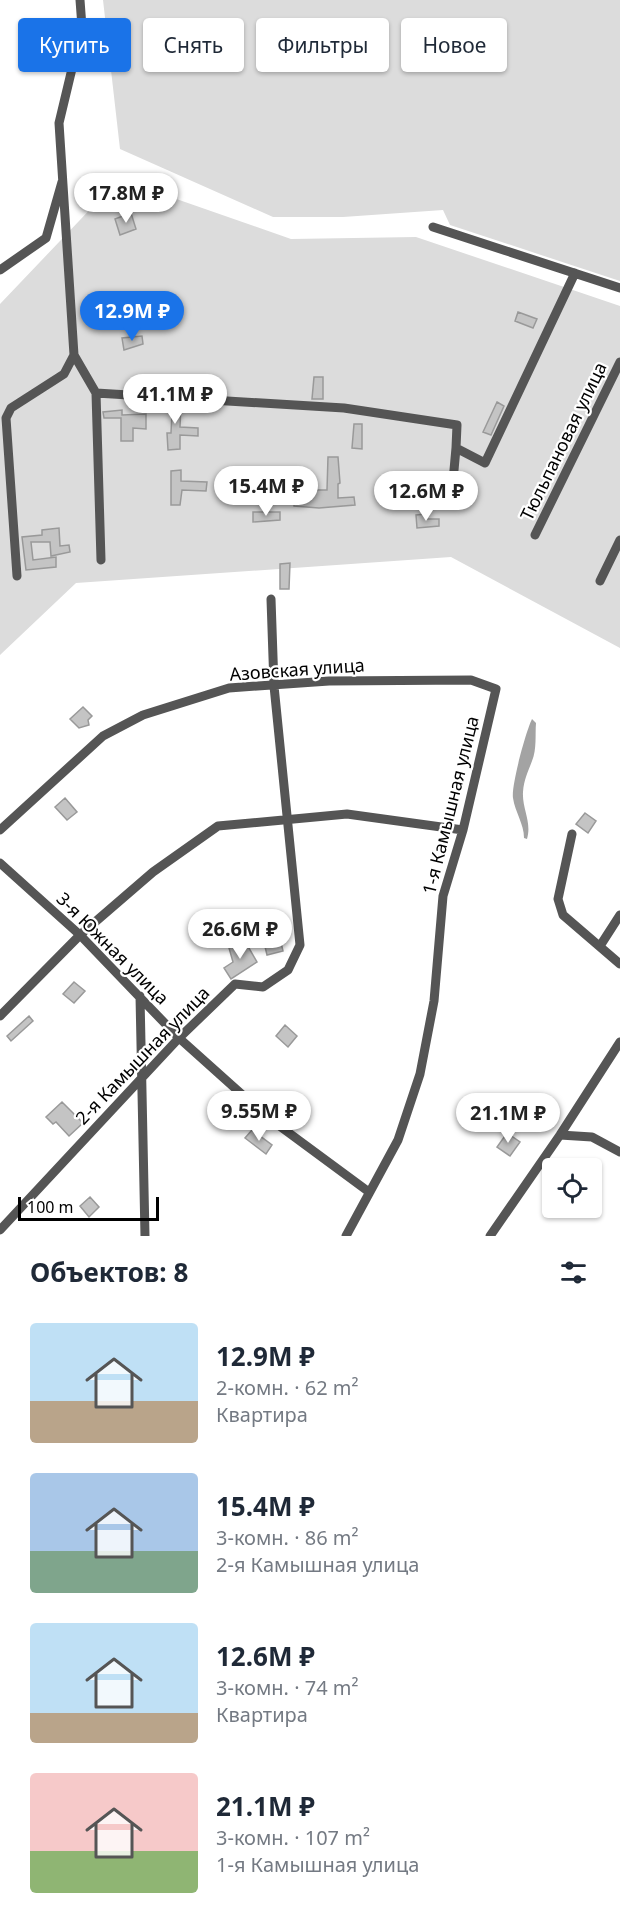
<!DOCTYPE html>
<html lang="ru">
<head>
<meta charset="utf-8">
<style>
	:root { --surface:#fff; --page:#f6f6f7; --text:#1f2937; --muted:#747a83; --accent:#1a73e8 }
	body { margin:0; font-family:"Noto Sans",sans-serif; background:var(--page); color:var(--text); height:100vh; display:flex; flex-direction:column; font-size:22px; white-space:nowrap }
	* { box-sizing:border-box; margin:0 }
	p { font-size:20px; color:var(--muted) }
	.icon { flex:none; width:33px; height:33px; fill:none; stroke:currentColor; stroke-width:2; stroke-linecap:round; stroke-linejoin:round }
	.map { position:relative; height:1236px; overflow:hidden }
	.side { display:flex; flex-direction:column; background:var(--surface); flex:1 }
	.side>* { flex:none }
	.hud { position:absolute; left:18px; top:18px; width:585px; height:54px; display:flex; gap:12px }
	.tools { position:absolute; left:542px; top:1158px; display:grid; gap:12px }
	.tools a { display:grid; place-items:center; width:60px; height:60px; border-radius:6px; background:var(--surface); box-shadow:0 2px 4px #0004; font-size:30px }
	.scale { position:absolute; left:18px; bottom:15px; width:141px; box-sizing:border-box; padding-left:6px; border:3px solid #000; border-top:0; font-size:16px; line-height:21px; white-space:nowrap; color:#000; -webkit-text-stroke:4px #fff; paint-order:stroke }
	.price { position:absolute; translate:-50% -51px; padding:0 14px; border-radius:21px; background:#fff; color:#222; font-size:20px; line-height:39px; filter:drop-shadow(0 2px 3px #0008) }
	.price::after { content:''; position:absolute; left:50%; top:36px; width:18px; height:14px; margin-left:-9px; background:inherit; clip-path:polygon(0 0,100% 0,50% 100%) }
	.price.active { background:var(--accent); color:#fff }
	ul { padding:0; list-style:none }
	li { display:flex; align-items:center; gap:18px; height:150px; padding:0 30px }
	li span { display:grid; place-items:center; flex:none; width:168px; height:120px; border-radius:6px; color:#555 }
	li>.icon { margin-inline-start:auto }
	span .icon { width:72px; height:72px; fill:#fffc; stroke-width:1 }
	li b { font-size:26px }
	h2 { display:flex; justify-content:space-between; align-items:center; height:72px; padding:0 30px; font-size:26px }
	.chip { padding:0 21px; border-radius:6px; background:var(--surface); box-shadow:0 2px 4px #0004; font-size:21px; line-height:54px }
	.chip.active { background:var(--accent); color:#fff }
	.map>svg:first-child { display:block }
	.green { fill:#dcdcdc }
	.water { fill:#a3a3a3 }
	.building { fill:#c4c4c4; stroke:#999; stroke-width:1.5 }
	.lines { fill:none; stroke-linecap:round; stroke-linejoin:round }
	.minor { stroke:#555; stroke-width:9 }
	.labels { text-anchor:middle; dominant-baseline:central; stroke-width:4.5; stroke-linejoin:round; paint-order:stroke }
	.street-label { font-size:18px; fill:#000; stroke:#fff }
</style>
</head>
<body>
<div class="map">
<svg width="620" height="1236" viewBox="0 0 620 1236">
	<rect width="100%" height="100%" fill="#fff"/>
	<path class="green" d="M103 0H620V281L450 225 443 210 343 217H273L120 149Z
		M119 179 291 239 416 237 620 306V648L451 557 76 583 0 655V304Z"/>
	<path class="water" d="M532 719 536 723C535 735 537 749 532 761 528 772 524 779 523 792 522 809 532 822 527 839L524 838C524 824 515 812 513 798 511 786 526 731 532 719Z"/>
	<path class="building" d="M131 213 136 229 120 235 115 219Z
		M518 312 537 319 533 328 515 321Z
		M142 336 143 344 124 350 122 338Z
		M314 377H323V399H312Z
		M497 402 504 406 491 435 483 432Z
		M149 405H181L180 427 198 428V436L180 435V449L168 450 167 433H171L172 412 149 411Z
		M122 410V415L146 414V429L133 428V441H121V418H104L103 412Z
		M354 424H362V449L352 448Z
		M328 457H338L340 483 338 484V498L354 497 355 505 319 508 294 506V496L306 497V490H327Z
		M181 470V481L207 482 206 491 182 490 180 505H171V471Z
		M234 472H249V481H245V488L234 487Z
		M253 512H280V520L253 522Z
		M426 514 427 519H439V526L417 528 416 515Z
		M59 528 60 546 69 545 70 552 51 556 50 542H31L33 560 56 557V567L26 570 22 537 42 535V530Z
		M290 563 289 589H280V564Z
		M83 707 92 716 88 720 89 725 79 728 70 719Z
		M65 798 77 812 67 820 55 807Z
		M585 813 596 821 588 833 576 824Z
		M279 934 283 951 267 955 263 938Z
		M246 943 257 962 231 979 224 968 233 962 229 948Z
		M74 982 85 991 74 1003 63 994Z
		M29 1016 33 1021 11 1041 7 1036Z
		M285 1025 297 1036 288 1047 276 1036Z
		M62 1102 83 1123 69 1136 56 1122 53 1124 46 1117Z
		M252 1130 272 1145 266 1154 245 1138Z
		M507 1133 520 1142 510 1156 497 1147Z
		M90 1197 99 1207 89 1217 80 1206Z"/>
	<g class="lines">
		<path class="minor" d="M433 227 620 288
			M0 270 46 238 62 182
			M74 355 96 393 344 408 457 425 456 448 485 463 575 273
			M96 393 101 560
			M451 503 456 448
			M535 535 620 362
			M17 576 6 418 11 408 64 374 74 355 59 123 82 27 80 0
			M600 581 620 540
			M0 830 103 736 143 715 229 688 329 681 471 680 496 689 463 830 443 896 434 1001 420 1074 398 1140 346 1236
			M572 834 558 899 563 915 620 964
			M0 863 80 935 179 1038 266 1116 369 1192
			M600 946 620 915
			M140 996 145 1236
			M0 1016 80 935 153 872 218 826 347 814 463 830
			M560 1135 592 1137 620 1152
			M0 1230 179 1038 235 984 263 987 288 970 300 945 274 686 271 599
			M490 1236 560 1135 620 1042"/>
	</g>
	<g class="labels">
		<g class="street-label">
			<text transform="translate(563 441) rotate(-64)">Тюльпановая улица</text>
			<text transform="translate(297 669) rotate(-4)">Азовская улица</text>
			<text transform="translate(450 805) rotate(-76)">1-я Камышная улица</text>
			<text transform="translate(113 948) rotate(45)">3-я Южная улица</text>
			<text transform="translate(142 1055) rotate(-46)">2-я Камышная улица</text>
		</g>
	</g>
</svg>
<div class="tools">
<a><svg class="icon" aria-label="locate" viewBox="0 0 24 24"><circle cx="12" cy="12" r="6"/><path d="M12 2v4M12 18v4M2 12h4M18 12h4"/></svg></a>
</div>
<div class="scale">100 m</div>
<b class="price" style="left:126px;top:224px">17.8M ₽</b>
<b class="price active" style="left:132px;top:342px">12.9M ₽</b>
<b class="price" style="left:175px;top:425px">41.1M ₽</b>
<b class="price" style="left:266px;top:517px">15.4M ₽</b>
<b class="price" style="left:426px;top:522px">12.6M ₽</b>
<b class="price" style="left:240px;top:960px">26.6M ₽</b>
<b class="price" style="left:259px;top:1142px">9.55M ₽</b>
<b class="price" style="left:508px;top:1144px">21.1M ₽</b>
<div class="hud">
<a class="chip active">Купить</a>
<a class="chip">Снять</a>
<a class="chip">Фильтры</a>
<a class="chip">Новое</a>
</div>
</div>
<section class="side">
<h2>Объектов: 8<svg class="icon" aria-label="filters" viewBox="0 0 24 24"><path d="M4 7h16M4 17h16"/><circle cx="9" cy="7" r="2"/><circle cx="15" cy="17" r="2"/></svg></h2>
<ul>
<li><span style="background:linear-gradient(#bfe0f5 65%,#b9a48a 0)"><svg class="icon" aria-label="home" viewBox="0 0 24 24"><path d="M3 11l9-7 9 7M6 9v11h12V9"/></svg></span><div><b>12.9M ₽</b><p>2-комн. · 62 m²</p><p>Квартира</p></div></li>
<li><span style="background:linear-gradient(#a9c7e8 65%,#7fa58c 0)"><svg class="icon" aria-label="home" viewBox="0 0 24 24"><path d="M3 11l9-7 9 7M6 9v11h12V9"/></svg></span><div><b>15.4M ₽</b><p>3-комн. · 86 m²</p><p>2-я Камышная улица</p></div></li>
<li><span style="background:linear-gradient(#bfe0f5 75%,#b9a48a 0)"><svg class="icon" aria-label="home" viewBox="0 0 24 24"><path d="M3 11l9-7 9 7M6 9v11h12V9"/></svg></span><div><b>12.6M ₽</b><p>3-комн. · 74 m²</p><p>Квартира</p></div></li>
<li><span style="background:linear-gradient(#f6c9c9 65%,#8fb573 0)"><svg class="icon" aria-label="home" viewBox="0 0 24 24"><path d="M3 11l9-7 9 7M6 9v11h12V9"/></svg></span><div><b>21.1M ₽</b><p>3-комн. · 107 m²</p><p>1-я Камышная улица</p></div></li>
</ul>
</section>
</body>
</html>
